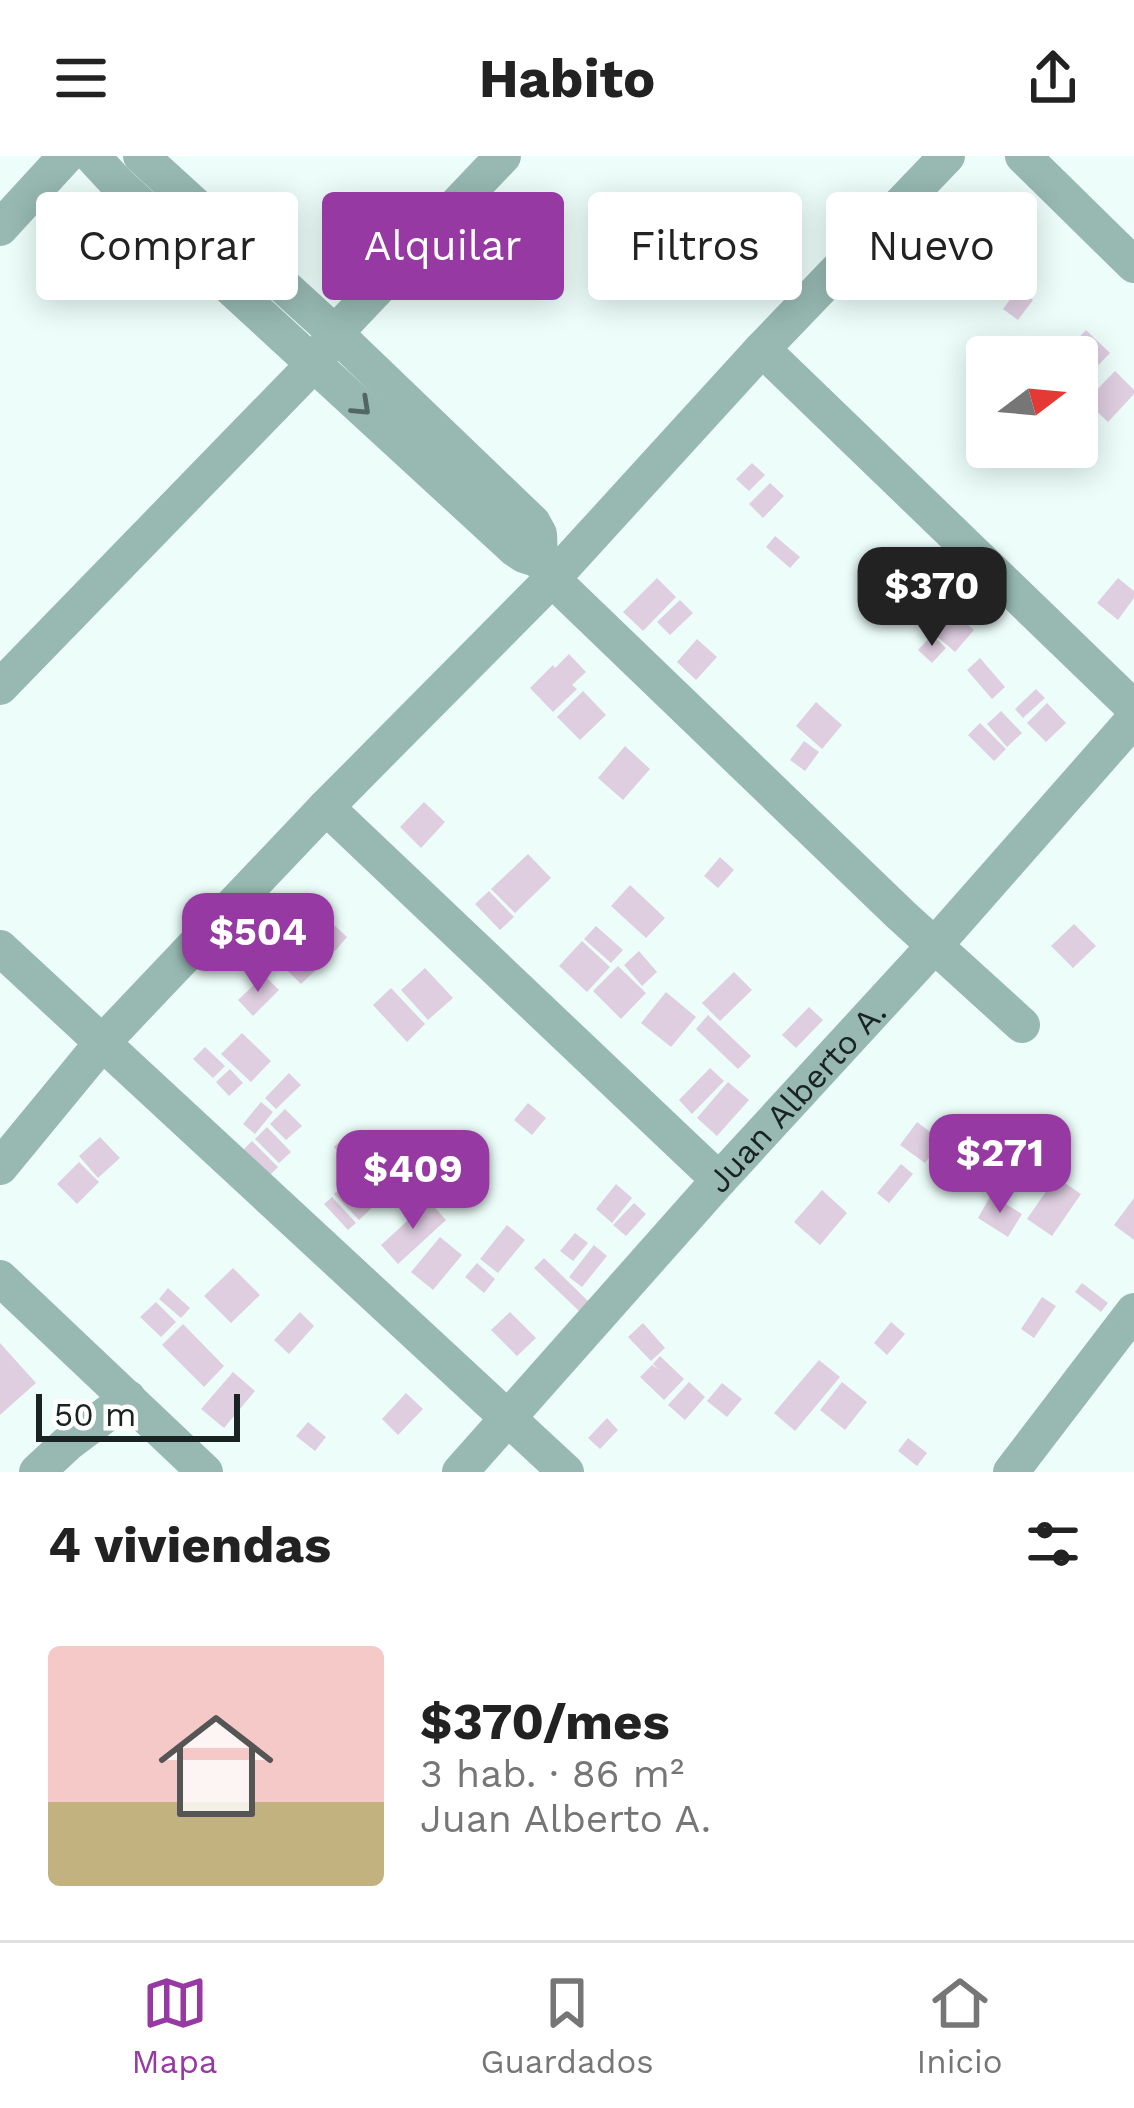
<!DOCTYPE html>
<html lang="es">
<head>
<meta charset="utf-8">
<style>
	:root { --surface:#fff; --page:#f6f6f6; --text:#222; --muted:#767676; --line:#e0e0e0; --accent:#9739a3 }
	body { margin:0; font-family:"Work Sans",sans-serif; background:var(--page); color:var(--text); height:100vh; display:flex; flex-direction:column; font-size:45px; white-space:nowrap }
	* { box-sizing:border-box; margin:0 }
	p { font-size:39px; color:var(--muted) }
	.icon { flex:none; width:66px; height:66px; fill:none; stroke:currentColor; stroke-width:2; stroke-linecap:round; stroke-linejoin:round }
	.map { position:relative; height:1316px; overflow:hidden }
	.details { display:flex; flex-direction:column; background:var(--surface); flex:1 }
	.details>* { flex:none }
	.hud { position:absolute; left:36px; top:36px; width:1062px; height:108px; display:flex; gap:24px }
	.needle { width:78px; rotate:74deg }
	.fabs { position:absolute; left:966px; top:180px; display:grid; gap:24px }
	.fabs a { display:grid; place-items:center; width:132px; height:132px; border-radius:12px; background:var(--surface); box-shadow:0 6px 30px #0003; font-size:60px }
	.scale { position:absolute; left:36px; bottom:30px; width:204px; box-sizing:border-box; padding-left:12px; border:6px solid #192321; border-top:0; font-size:33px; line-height:42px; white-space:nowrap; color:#192321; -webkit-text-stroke:9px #fff; paint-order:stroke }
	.price { position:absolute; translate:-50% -102px; padding:0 27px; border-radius:24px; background:var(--accent); color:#fff; font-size:39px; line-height:78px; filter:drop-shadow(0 3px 6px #0008) }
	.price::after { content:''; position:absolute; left:50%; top:72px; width:36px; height:27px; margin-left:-18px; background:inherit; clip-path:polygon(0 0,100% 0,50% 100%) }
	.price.on { background:#222; color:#fff }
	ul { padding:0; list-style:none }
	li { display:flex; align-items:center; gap:36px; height:300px; padding:0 48px }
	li+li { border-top:3px solid var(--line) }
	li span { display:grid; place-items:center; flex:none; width:336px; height:240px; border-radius:12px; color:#555 }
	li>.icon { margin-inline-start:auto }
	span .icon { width:144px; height:144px; fill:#fffc; stroke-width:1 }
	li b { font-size:51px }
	h2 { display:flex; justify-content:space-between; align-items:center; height:144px; padding:0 48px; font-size:51px }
	.pill { padding:0 42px; border-radius:12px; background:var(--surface); box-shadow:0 6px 30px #0003; font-size:42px; line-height:108px }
	.pill.on { background:var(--accent); color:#fff }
	header { display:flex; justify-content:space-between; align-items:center; height:156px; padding:0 48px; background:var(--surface); font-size:54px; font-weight:700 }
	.tabs { display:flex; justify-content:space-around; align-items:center; height:168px; border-top:3px solid var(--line); background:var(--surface); font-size:33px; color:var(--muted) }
	.tabs a { display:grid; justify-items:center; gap:6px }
	.tabs .on { color:var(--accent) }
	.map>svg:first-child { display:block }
	.building { fill:#decee0 }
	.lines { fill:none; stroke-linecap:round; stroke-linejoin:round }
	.minor { stroke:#97b9b2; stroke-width:36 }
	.oneway { stroke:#526662 }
	.labels { text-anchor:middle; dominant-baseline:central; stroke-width:9; stroke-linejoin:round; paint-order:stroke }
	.street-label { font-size:33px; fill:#192321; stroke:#fff }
</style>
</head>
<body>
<header><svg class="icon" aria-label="menu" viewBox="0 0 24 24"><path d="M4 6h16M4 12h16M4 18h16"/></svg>Habito<svg class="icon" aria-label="share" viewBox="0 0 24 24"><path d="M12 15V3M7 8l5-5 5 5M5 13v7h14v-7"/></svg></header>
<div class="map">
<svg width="1134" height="1316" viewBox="0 0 1134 1316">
	<rect width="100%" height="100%" fill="#edfefa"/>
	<path class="building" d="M1018 133 1033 144 1018 164 1003 153Z
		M1086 174 1110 197 1077 231V201H1060Z
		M1115 215 1134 234V238L1108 266 1086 245Z
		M752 307 765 319 749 335 736 323Z
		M770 327 784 340 763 362 749 348Z
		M775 380 800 401 790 412 766 391Z
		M657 422 676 441 643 475 623 456Z
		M1118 422 1134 435V442L1118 464 1097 447Z
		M680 444 693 457 670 479 657 466Z
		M952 455 974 474 955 496 933 477Z
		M932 479 946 492 932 507 918 494Z
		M697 483 717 501 696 524 677 506Z
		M569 498 586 516 572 529 577 533 553 556 530 532 553 509 555 512Z
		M980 502 1005 531 992 543 967 514Z
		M1036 533 1045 542 1023 562 1015 553Z
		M583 535 606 559 580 584 557 561Z
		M816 546 842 569 822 593 796 570Z
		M1047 547 1066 567 1046 586 1027 567Z
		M1001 555 1022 577 1007 591 987 568Z
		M980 567 1006 593 994 605 968 579Z
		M804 585 819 596 805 615 790 604Z
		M625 590 650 613 623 644 598 622Z
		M424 646 445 666 421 692 400 671Z
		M528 698 551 722 515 757 491 733Z
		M720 701 734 714 718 732 704 720Z
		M630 729 665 762 646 782 611 750Z
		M489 735 514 761 500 774 475 748Z
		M323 759 347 781 335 795 310 773Z
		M1074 768 1096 790 1073 812 1051 790Z
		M596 770 623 794 611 807 584 783Z
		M304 784 325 805 301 828 280 807Z
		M582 785 610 811 587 836 559 810Z
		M639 795 657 816 642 830 624 809Z
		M618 810 646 837 621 863 593 835Z
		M425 812 453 842 428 864 401 834Z
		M734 816 752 834 720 865 702 847Z
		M264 819 279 834 253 860 238 844Z
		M391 832 425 868 407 886 373 849Z
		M666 836 696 861 671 891 641 867Z
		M809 851 823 864 796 892 782 879Z
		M708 859 751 900 738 913 696 873Z
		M242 877 271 905 251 926 221 898Z
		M205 891 225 910 213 922 193 903Z
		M710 912 724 925 692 958 679 944Z
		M230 913 243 927 229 940 216 926Z
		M289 917 301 929 276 953 265 942Z
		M728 926 749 944 717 980 697 962Z
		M261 946 273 956 255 978 243 968Z
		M528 947 546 962 532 979 514 964Z
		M285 953 302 970 286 984 270 968Z
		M917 966 942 985 925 1007 900 989Z
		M267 971 291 996 279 1007 255 983Z
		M347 979 367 1001 353 1013 334 991Z
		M100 981 120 1002 98 1022 79 1000Z
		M252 985 278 1011 269 1020 243 994Z
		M372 1002 397 1028 359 1064 334 1038Z
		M79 1006 99 1026 77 1048 57 1028Z
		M901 1008 913 1018 889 1047 877 1037Z
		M1056 1021 1081 1038 1052 1080 1027 1063Z
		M616 1028 632 1042 612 1067 596 1053Z
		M822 1034 847 1057 820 1089 794 1066Z
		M991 1039 1022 1058 1008 1081 978 1062Z
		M332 1041 356 1067 348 1074 324 1048Z
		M1134 1042V1084L1114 1069Z
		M429 1045 446 1064 398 1108 381 1089Z
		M634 1047 646 1058 626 1080 613 1069Z
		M507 1069 525 1084 498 1117 480 1103Z
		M575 1077 588 1087 573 1105 560 1095Z
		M440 1081 462 1099 433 1134 411 1116Z
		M594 1089 607 1100 582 1131 569 1121Z
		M544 1102 588 1145 579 1155 534 1112Z
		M477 1107 495 1123 484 1137 465 1121Z
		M233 1112 260 1139 231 1167 204 1140Z
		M1082 1127 1108 1147 1101 1156 1075 1136Z
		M168 1132 190 1152 181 1162 159 1143Z
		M1042 1141 1056 1150 1034 1182 1021 1173Z
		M156 1146 176 1166 161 1181 140 1161Z
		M300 1156 314 1170 289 1198 274 1184Z
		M510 1156 536 1182 517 1200 491 1174Z
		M891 1166 905 1178 887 1199 874 1187Z
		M643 1167 665 1192 651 1205 628 1181Z
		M183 1168 224 1210 204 1231 162 1189Z
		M0 1187 36 1227 0 1259Z
		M660 1200 684 1223 664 1244 640 1221 652 1209 659 1214 653 1208Z
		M819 1204 840 1221 795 1275 774 1257Z
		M233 1216 255 1235 224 1272 201 1253Z
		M689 1226 705 1241 685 1264 668 1249Z
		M842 1226 867 1246 845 1274 820 1254Z
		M722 1227 742 1243 727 1261 707 1245Z
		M406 1237 423 1253 398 1279 382 1263Z
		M607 1262 618 1274 600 1293 588 1282Z
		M308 1266 326 1281 315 1295 296 1280Z
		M908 1282 927 1297 917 1310 898 1295Z"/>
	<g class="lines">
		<g class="minor">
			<path d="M92 0 117 27 515 393 524 399 540 404"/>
			<path d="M141 0 335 177 533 367 539 378 540 404 552 423 901 759 1022 869"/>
			<path d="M1023 0 1134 109"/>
			<path d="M0 72 66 0"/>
			<path d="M762 193 1134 552"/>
			<path d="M0 531 314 208 335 177 503 0"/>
			<path d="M326 651 719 1024"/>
			<path d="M0 792 566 1316"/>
			<path d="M0 1011 102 887 326 651 552 423 762 193 947 0"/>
			<path d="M0 1122 205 1316"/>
			<path d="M37 1316 67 1288 128 1242"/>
			<path id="s1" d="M460 1316 719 1024 935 789 1134 563"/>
			<path d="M1011 1316 1134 1155"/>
		</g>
	</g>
	<defs><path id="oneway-chevron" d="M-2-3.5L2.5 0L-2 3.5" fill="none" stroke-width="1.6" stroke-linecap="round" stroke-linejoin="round" transform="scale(3)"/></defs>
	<use class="oneway" href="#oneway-chevron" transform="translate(362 251) rotate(43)"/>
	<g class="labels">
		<g class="street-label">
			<text stroke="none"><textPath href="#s1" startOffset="504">Juan Alberto A.</textPath></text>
		</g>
	</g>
</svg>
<div class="fabs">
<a><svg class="needle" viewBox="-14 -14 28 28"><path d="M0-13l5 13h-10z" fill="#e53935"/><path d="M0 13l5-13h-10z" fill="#767676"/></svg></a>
</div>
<div class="scale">50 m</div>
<b class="price on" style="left:932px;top:493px">$370</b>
<b class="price" style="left:258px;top:839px">$504</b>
<b class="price" style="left:1000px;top:1060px">$271</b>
<b class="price" style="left:413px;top:1076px">$409</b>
<div class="hud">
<a class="pill">Comprar</a>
<a class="pill on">Alquilar</a>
<a class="pill">Filtros</a>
<a class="pill">Nuevo</a>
</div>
</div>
<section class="details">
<h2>4 viviendas<svg class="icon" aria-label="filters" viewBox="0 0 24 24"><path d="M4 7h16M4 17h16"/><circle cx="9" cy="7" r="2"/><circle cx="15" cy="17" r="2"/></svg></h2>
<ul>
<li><span style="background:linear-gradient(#f6c9c9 65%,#c2b280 0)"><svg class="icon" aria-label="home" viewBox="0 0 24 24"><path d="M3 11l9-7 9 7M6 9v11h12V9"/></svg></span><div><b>$370/mes</b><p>3 hab. · 86 m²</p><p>Juan Alberto A.</p></div></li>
</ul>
</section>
<nav class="tabs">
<a class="on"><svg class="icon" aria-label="map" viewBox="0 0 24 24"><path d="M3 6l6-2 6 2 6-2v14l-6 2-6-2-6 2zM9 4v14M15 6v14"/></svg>Mapa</a>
<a><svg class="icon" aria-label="saved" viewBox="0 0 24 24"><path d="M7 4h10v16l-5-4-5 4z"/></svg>Guardados</a>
<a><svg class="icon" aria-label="home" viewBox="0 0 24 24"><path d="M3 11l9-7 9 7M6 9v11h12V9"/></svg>Inicio</a>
</nav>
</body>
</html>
